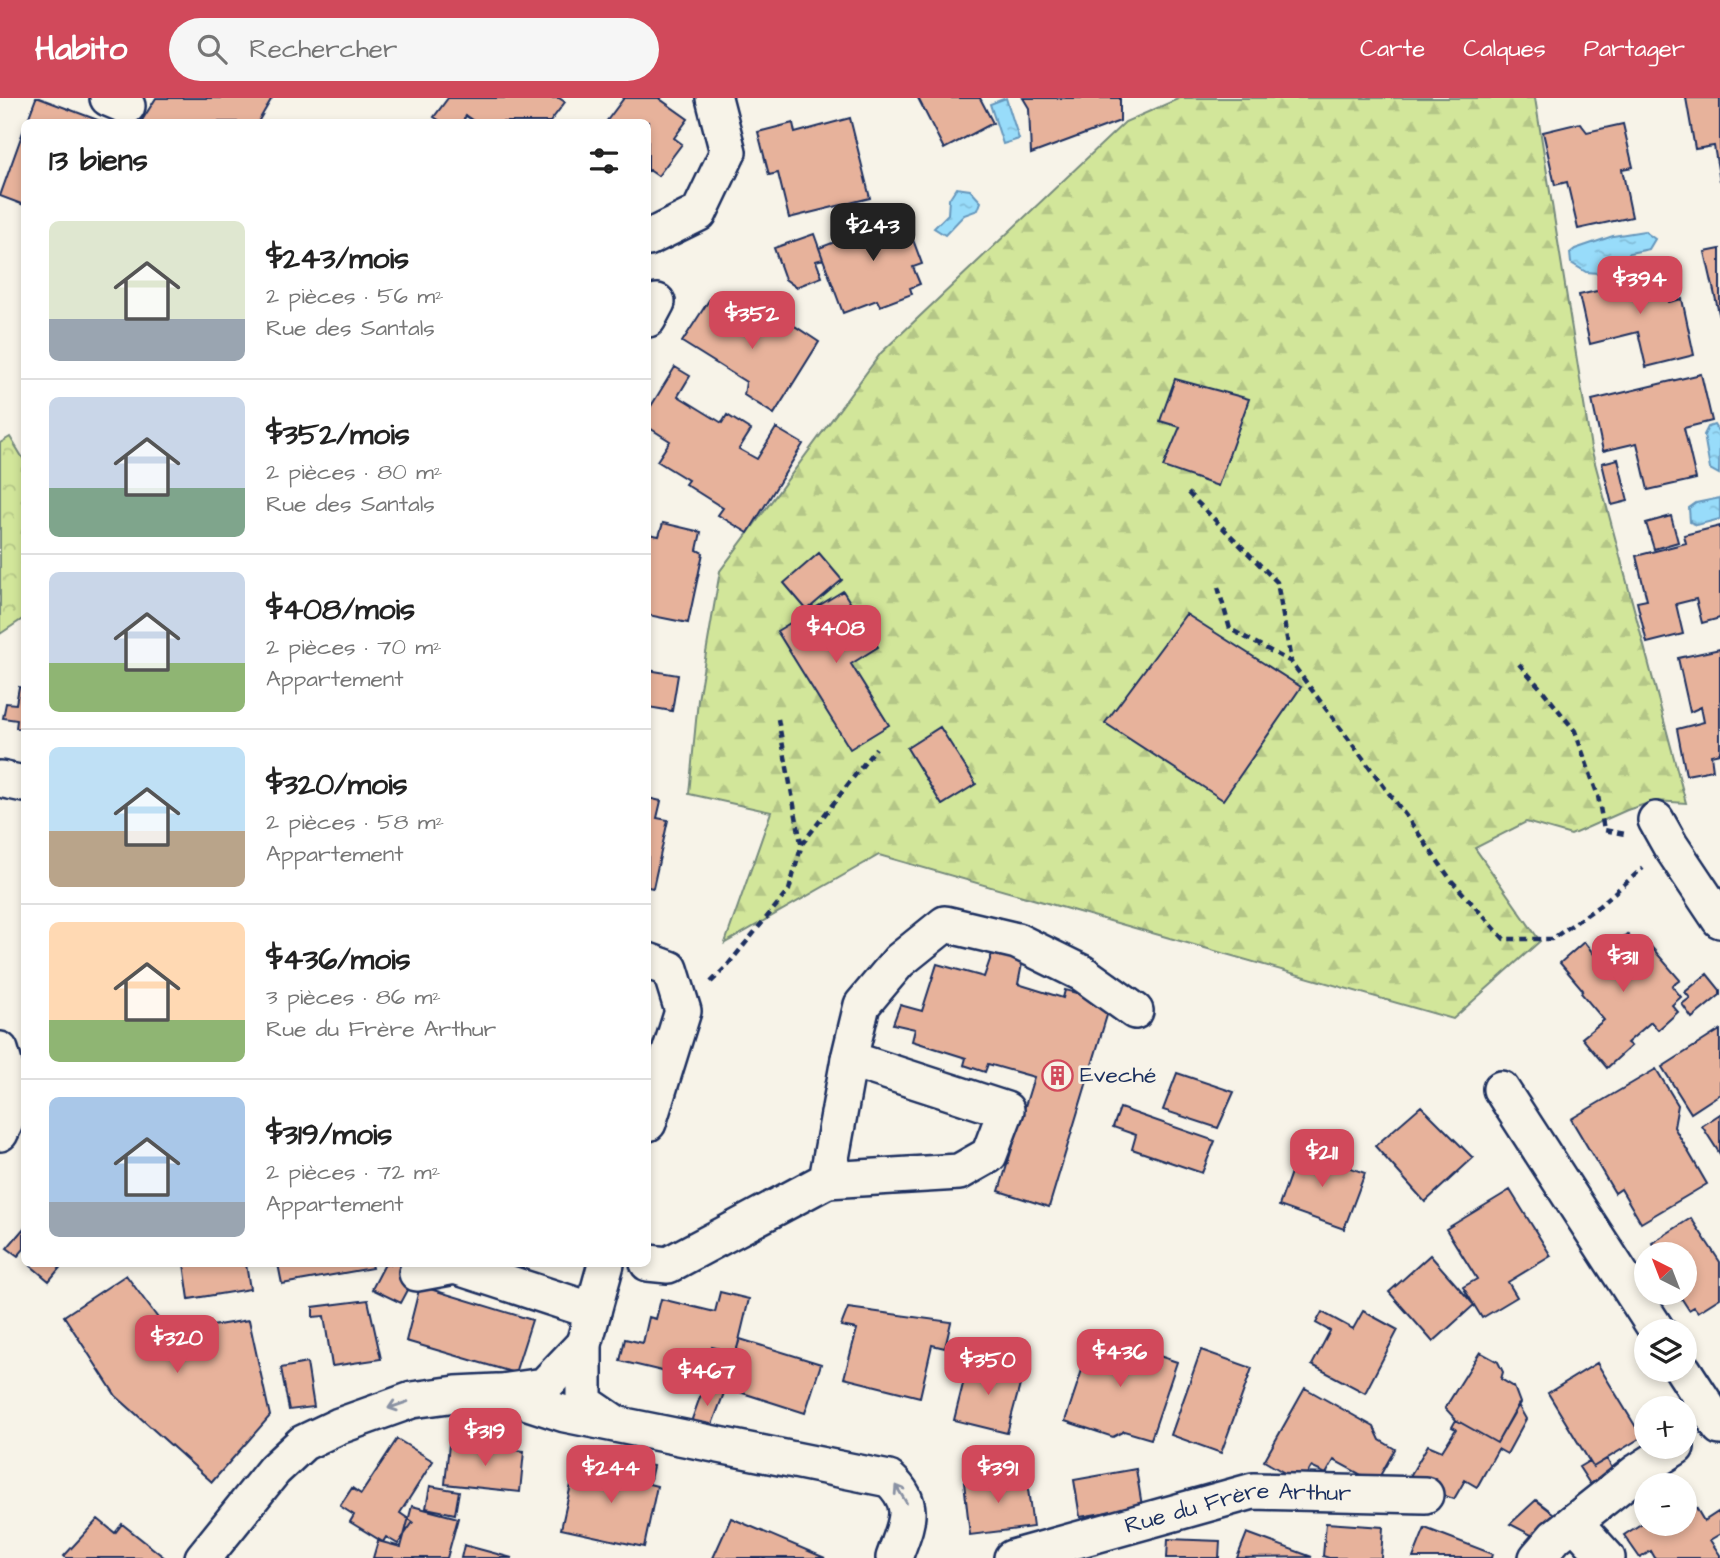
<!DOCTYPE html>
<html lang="fr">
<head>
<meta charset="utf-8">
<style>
	:root { --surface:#fff; --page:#f6f6f6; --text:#222; --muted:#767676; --line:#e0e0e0; --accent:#d1495b }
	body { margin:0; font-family:"Architects Daughter",sans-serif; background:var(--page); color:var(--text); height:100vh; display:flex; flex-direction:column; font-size:26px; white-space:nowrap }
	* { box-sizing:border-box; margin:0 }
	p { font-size:23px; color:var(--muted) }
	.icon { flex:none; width:38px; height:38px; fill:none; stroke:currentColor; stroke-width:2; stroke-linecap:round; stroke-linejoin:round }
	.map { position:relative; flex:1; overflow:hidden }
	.sheet { position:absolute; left:21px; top:21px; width:630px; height:1148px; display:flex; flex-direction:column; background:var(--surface); border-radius:10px; box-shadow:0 4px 10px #0003 }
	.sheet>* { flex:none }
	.needle { width:46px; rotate:318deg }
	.controls { position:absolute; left:1634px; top:1144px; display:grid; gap:14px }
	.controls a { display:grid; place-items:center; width:63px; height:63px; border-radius:50%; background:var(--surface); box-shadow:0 4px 10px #0003; font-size:35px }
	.price { position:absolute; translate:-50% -60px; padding:0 16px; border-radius:14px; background:var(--accent); color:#fff; font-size:23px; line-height:46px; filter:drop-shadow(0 2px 4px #0008) }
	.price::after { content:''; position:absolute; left:50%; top:42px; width:21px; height:16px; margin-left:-10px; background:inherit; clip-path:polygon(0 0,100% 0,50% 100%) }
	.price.current { background:#222; color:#fff }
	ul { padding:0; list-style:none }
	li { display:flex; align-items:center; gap:21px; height:175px; padding:0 28px }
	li+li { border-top:2px solid var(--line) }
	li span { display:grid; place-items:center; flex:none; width:196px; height:140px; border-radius:10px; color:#555 }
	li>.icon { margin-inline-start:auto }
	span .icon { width:84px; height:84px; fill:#fffc; stroke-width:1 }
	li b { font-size:30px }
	h2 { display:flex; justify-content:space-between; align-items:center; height:84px; padding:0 28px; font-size:30px }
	header { display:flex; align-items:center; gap:42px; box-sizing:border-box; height:98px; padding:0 35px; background:var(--accent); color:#fff }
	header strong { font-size:33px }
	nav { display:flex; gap:38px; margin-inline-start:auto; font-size:24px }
	.search { width:490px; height:63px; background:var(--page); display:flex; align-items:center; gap:18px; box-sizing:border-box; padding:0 24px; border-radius:38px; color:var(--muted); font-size:26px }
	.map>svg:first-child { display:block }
	.forest { fill:url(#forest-firs); stroke:#768a7c; stroke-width:2 }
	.park { fill:url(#park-crowns); stroke:#768a7c; stroke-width:2 }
	.water { fill:url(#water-ripples); stroke:#6697bc; stroke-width:2 }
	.building { fill:#e7b29b; stroke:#1b2f5e; stroke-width:2 }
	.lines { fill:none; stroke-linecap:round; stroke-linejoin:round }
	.minor-casing { stroke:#1b2f5e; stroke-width:40 }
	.path { stroke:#1b2f5e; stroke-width:4.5; stroke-dasharray:7 5; stroke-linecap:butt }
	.minor { stroke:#f7f3e8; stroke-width:35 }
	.oneway { stroke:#8991a3 }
	.labels { text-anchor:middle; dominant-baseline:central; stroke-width:5; stroke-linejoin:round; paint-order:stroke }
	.poi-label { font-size:23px; fill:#1b2f5e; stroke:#f7f3e8; text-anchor:start }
	.street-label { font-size:23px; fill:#1b2f5e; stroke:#f7f3e8 }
</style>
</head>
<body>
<header>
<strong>Habito</strong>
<div class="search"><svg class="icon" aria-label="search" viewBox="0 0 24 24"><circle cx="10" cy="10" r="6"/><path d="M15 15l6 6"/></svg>Rechercher</div>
<nav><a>Carte</a><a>Calques</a><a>Partager</a></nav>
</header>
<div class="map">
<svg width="1720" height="1460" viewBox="0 0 1720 1460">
	<defs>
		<pattern id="forest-firs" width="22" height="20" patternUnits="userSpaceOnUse" patternTransform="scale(1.75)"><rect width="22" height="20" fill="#d2e69a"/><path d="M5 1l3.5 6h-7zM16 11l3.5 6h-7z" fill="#b4c687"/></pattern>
		<pattern id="park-crowns" width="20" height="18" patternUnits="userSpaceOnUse" patternTransform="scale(1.75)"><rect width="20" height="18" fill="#d2e69a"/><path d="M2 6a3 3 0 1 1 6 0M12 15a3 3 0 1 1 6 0" fill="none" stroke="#b4c687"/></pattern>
		<pattern id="water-ripples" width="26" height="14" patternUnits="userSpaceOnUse" patternTransform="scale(1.75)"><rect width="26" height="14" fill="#98dcfa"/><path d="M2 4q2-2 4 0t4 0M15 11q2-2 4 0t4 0" fill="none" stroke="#82bdd9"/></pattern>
	</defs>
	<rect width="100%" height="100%" fill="#f7f3e8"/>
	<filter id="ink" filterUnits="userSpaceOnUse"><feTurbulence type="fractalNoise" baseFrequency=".0143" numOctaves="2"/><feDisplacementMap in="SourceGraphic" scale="14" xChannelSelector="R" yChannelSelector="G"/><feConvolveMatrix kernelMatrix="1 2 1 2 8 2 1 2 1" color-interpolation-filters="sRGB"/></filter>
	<g filter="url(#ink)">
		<path class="forest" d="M1180 0H1535L1591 350 1686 705 1655 703 1627 712 1571 737 1526 724 1475 750 1540 843 1453 921 879 757 725 845 771 714 689 696 698 602 720 473 881 255 1125 24Z"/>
		<path class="park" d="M10 339 24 362V520L0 536V345Z"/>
		<path class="water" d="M1006 0 1019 41 1003 46 990 6Z
			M956 90 970 92 981 104 978 112 964 117 945 137 934 130 948 116 949 101Z
			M1644 133 1655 141 1649 151 1630 155 1623 164 1607 166 1598 175 1586 174 1571 165 1570 155 1575 151 1613 138Z
			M1714 327 1720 336 1719 376 1710 371 1704 337 1708 329Z
			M1720 400V421L1697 427 1690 424 1689 410 1696 405Z"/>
		<path class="building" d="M36 0H39L103 24H27Z
			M156 0H272L258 24H141Z
			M448 0H559L565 4 550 24H475L466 18 462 24H442L434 19Z
			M624 0H661L660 1 688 21 674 40 682 46 658 78 649 72 648 74V24H606Z
			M918 0H980L993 25 944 51Z
			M1023 0H1120V23L1031 56 1029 10Z
			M1686 0H1720V83L1714 48 1695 51Z
			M850 20 870 100 789 120 778 75 769 77 758 34 793 25 795 35Z
			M1580 25 1587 34 1623 26 1633 69 1622 71 1632 119 1578 131 1567 84 1555 87 1543 34Z
			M24 31V107L0 98Z
			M902 112 922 166 913 169 920 186 910 190 912 196 880 208 877 202 843 215 819 150 856 136 854 131Z
			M814 136 823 161 816 163 822 179 796 189 785 181 774 150Z
			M1720 151V220L1705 154Z
			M1660 164 1669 204 1682 201 1694 257 1646 269 1638 234 1590 246 1579 197 1624 187 1621 174Z
			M711 199 747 221 754 211 786 231 790 225 819 244 774 316 744 297 746 284 682 244Z
			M675 269 690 278 678 298 722 325 727 317 751 332 739 351 757 361 776 330 803 346 748 435 718 417 723 410 685 386 688 382 657 363 670 343 648 329V313Z
			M1701 276 1712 323 1684 330 1696 381 1648 392 1637 345 1603 353 1592 302Z
			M1175 281 1249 301 1218 388 1163 369 1180 329 1160 323Z
			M1618 361 1628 403 1612 407 1602 365Z
			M1671 418 1678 444 1654 451 1646 425Z
			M663 425 701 434 697 452 703 455 688 525 648 517V436L659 438Z
			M1720 428V520L1702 525 1696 501 1676 506 1683 536 1647 545 1637 504 1647 502 1636 458 1686 445 1684 437Z
			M819 455 842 482 807 512 784 485Z
			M843 493 878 549 851 566 889 627 850 651 777 533Z
			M1186 516 1301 589 1223 702 1105 625Z
			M1720 551V655L1711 657 1713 672 1686 677 1677 631 1704 624 1701 609 1690 614 1678 560Z
			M648 572 678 577 672 613 648 609Z
			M19 589 24 590V631L16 630 17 622 3 620 6 605 16 606Z
			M940 629 976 686 942 707 907 650Z
			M648 700 661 703 657 720 668 722 653 790 648 789Z
			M1627 836 1641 852 1648 845 1680 882 1672 888 1681 899 1672 907 1678 914 1658 932 1651 924 1627 945 1631 948 1607 970 1582 940 1604 922 1581 895 1583 892 1560 865 1584 844 1598 861Z
			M994 850 1023 861 1018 886 1063 900 1065 892 1111 904 1049 1109 999 1093 1034 979 988 966 985 974 964 967 966 960 912 943 915 931 893 926 900 907 922 913 937 866 984 879Z
			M1707 876 1720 892V897L1692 920 1682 906 1690 900 1685 894Z
			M1720 932V996L1691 1015 1662 969Z
			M1656 971 1678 1007 1674 1029 1707 1086 1641 1125 1621 1091 1615 1095 1571 1021Z
			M1177 975 1234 994 1218 1030 1163 1012Z
			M1421 1008 1473 1060 1425 1104 1375 1048Z
			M1120 1010 1215 1043 1202 1075 1132 1051 1136 1037 1113 1029Z
			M1720 1016V1056L1702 1028Z
			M1299 1052 1365 1075 1344 1131 1279 1108Z
			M1510 1092 1551 1158 1508 1184 1517 1199 1482 1220 1463 1189 1477 1181 1446 1131Z
			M1691 1120 1720 1164V1200L1698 1214 1694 1209 1689 1212 1678 1195H1685V1157H1659L1652 1145Z
			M24 1130V1151L18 1158 7 1150Z
			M1430 1157 1474 1207 1433 1244 1389 1194Z
			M33 1166H63L49 1183 31 1168Z
			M184 1166H246L250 1191 189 1201Z
			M278 1166H371L372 1170 282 1186Z
			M385 1166H422L401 1205 372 1191Z
			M126 1177 169 1235 249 1222 270 1318 212 1384 116 1298 64 1218Z
			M420 1188 532 1222 515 1275 406 1243Z
			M720 1194 749 1201 736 1255 712 1249 704 1283 620 1263 625 1241 643 1245 649 1219 656 1221 661 1201 715 1214Z
			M368 1202 381 1261 332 1268 324 1218 313 1219V1209Z
			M848 1210 951 1224 945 1250 932 1247 920 1299 844 1280 857 1231 841 1228Z
			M1363 1213 1398 1232 1365 1295 1312 1267 1330 1233 1316 1225 1322 1214 1353 1231Z
			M1094 1236 1177 1264 1151 1341 1124 1333 1113 1339 1065 1323Z
			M740 1241 821 1266 805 1315 724 1289Z
			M1201 1252 1252 1270 1221 1355 1171 1337Z
			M1480 1254 1498 1264 1503 1274 1501 1281 1514 1289 1520 1305 1497 1345 1456 1322 1445 1310Z
			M969 1262 1023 1276 1007 1335 954 1322Z
			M307 1265 314 1309 289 1312 281 1270Z
			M1597 1265 1642 1339 1593 1369 1548 1295Z
			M704 1288 724 1295 710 1332 691 1324Z
			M1305 1290 1374 1329 1380 1342 1395 1351 1376 1385 1334 1362 1326 1376 1311 1369 1302 1385 1264 1363Z
			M1518 1307 1526 1321 1507 1356 1498 1351 1477 1389 1465 1382 1454 1401 1406 1385 1428 1347 1442 1353 1456 1331 1452 1329 1456 1322 1497 1345Z
			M397 1341 433 1363 400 1415 413 1424 398 1446 386 1439 383 1444 350 1424 354 1417 340 1408 352 1390 361 1396Z
			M449 1346 524 1353 520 1394 445 1386Z
			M1607 1361 1613 1372 1590 1386 1579 1369 1589 1363 1593 1369Z
			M633 1364 653 1368 649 1386 657 1388 644 1449 561 1431 575 1369 629 1381Z
			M1136 1371 1142 1408 1080 1419 1074 1382Z
			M1026 1376 1033 1429 970 1437 964 1384Z
			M430 1388 459 1393 455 1416 426 1410Z
			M1688 1396 1704 1423 1718 1414 1720 1418V1436L1710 1442 1720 1457V1460H1655L1651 1453 1640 1460 1624 1437 1647 1422V1426H1685V1398Z
			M1536 1402 1562 1422 1539 1441 1510 1426Z
			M412 1408 458 1420 447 1460H373L378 1443 401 1449Z
			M731 1420 825 1460H713Z
			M98 1421 115 1435 122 1426 165 1460H66L64 1458Z
			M1326 1425 1383 1429 1381 1460H1329L1323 1458Z
			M1425 1430 1493 1456 1492 1460H1413Z
			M1247 1435 1312 1459 1237 1460Z
			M1168 1441 1220 1443 1219 1460H1167Z
			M464 1447 512 1460H461Z"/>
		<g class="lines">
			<defs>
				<g id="minor">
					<path d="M108 0 127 8"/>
					<path d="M648 140 699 115 728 54 714 0"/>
					<path d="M648 221 657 204"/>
					<path d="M0 681 24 686"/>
					<path d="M1656 722 1670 747 1720 822"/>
					<path d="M648 863 670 871 683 913 648 1025"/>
					<path d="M0 952C9 981 16 1007 0 1035"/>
					<path d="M1501 991 1658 1234"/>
					<path d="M827 1082 959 1074 989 1057 1006 1012 849 961"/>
					<path d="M648 1165 668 1167 827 1082 849 961 862 907 899 863 945 826 1017 843 1082 875 1135 913"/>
					<path d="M606 1166 584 1246V1304L615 1325"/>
					<path d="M417 1175 455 1168 593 1213"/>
					<path d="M1683 1272 1720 1329"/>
					<path d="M501 1294 544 1288 584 1246"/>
					<path d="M1574 1424 1607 1460"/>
					<path d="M203 1460 274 1372 303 1345 339 1328 412 1302 456 1296 497 1294 565 1316 889 1381C919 1408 905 1428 894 1460"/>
					<path id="s1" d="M1012 1460 1253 1393 1425 1397"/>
					<path d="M1537 1460 1555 1439 1574 1424 1637 1374 1676 1349"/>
				</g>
			</defs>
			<use href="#minor" class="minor-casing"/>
			<path class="path" d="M1188 395 1277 484 1291 563
				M1218 489 1230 531 1291 564 1409 722 1451 782 1504 841H1552L1599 808 1643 770
				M1519 566 1544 594 1575 633 1598 698 1604 732 1625 736
				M778 621 801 745
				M711 884 726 869 789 792 802 746 876 650"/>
			<use href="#minor" class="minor"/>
		</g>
		<defs><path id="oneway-shaft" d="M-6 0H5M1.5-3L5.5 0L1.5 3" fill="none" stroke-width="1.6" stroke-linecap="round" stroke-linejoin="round" transform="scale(1.75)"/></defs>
		<g class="oneway">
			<use href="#oneway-shaft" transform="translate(398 1307) rotate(161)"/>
			<use href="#oneway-shaft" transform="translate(901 1396) rotate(-122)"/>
		</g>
	</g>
	<defs>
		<symbol id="building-ring" viewBox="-11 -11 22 22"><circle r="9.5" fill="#f7f3e8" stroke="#d1495b" stroke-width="1.5"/><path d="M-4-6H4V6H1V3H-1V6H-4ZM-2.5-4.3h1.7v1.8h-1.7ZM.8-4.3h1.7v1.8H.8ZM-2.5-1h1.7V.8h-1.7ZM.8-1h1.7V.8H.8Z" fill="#d1495b"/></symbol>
	</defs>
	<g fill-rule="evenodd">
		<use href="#building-ring" x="1040" y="960" width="35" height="35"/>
	</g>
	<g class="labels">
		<g class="poi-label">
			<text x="1080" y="977">Eveché</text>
		</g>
		<g class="street-label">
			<text stroke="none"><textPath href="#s1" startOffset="233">Rue du Frère Arthur</textPath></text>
		</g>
	</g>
</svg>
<div class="controls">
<a><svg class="needle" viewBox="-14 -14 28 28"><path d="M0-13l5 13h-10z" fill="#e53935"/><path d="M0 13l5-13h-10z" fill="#767676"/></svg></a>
<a><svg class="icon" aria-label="layers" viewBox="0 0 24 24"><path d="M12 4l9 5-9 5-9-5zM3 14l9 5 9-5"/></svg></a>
<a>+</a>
<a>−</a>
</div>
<b class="price current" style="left:873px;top:165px">$243</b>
<b class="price" style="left:1640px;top:218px">$394</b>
<b class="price" style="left:752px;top:253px">$352</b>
<b class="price" style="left:836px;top:567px">$408</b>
<b class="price" style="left:1623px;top:896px">$311</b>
<b class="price" style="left:1322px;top:1091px">$211</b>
<b class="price" style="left:177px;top:1277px">$320</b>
<b class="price" style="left:1120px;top:1291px">$436</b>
<b class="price" style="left:988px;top:1299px">$350</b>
<b class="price" style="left:707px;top:1310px">$467</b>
<b class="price" style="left:485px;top:1370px">$319</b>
<b class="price" style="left:611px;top:1407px">$244</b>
<b class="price" style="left:998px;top:1407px">$391</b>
<section class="sheet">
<h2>13 biens<svg class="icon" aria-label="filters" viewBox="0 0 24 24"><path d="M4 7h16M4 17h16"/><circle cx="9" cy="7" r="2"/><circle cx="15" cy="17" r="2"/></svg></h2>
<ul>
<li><span style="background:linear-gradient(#dfe7d0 70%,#9aa5b1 0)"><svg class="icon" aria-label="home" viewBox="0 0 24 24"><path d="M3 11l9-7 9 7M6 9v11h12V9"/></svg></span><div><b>$243/mois</b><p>2 pièces · 56 m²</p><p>Rue des Santals</p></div></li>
<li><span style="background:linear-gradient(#c9d6e8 65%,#7fa58c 0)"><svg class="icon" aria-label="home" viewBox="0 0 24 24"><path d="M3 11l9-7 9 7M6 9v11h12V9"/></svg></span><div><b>$352/mois</b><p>2 pièces · 80 m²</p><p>Rue des Santals</p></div></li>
<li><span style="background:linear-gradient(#c9d6e8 65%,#8fb573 0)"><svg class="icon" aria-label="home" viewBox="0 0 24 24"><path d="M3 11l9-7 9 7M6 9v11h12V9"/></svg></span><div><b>$408/mois</b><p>2 pièces · 70 m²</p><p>Appartement</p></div></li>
<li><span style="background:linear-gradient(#bfe0f5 60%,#b9a48a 0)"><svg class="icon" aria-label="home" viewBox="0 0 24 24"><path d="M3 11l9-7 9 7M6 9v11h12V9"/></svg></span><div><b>$320/mois</b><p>2 pièces · 58 m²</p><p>Appartement</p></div></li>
<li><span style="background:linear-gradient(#ffd9b3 70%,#8fb573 0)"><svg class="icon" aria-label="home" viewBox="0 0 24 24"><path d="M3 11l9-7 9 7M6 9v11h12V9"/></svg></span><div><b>$436/mois</b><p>3 pièces · 86 m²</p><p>Rue du Frère Arthur</p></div></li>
<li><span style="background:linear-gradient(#a9c7e8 75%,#9aa5b1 0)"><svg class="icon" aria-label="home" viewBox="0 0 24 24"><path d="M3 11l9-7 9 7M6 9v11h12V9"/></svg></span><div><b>$319/mois</b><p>2 pièces · 72 m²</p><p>Appartement</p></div></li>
</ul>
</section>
</div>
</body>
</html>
